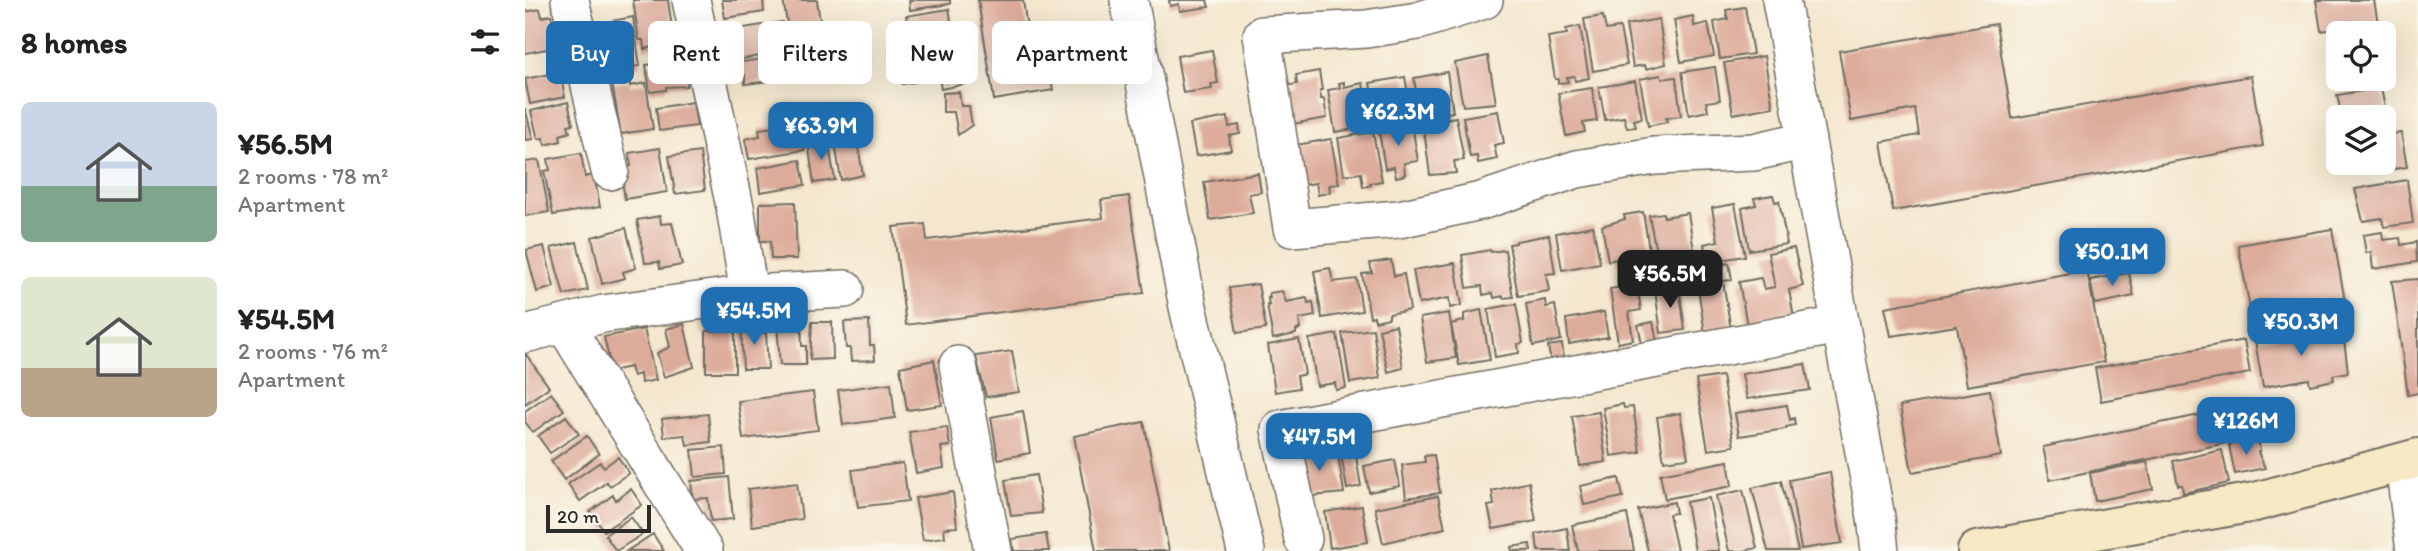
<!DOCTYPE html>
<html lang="en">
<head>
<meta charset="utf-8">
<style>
	:root { --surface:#fff; --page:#f2f2f2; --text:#222; --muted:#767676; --accent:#1f6fb2 }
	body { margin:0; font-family:Itim,sans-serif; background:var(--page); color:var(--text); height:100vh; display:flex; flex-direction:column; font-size:26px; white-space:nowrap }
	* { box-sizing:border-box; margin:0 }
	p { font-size:23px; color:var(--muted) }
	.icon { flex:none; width:38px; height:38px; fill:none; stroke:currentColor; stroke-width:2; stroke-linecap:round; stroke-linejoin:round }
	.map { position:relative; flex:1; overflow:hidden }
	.sheet { display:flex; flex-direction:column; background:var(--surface); width:525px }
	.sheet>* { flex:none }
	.guide { position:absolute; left:21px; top:21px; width:665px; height:63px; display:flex; gap:14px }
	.fabs { position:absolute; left:1801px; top:21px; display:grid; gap:14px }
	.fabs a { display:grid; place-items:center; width:70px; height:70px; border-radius:10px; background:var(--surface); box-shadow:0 7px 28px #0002; font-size:35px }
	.scale { position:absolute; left:21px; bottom:18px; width:105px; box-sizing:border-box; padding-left:7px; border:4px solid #2b2b2b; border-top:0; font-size:19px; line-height:24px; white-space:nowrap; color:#2b2b2b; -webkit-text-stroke:5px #fbf7ec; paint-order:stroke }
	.price { position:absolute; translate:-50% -60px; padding:0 16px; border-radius:14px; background:var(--accent); color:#fff; font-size:23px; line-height:46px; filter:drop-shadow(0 2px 4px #0008) }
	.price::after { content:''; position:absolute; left:50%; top:42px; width:21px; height:16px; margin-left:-10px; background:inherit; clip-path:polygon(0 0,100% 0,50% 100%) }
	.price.active { background:#222; color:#fff }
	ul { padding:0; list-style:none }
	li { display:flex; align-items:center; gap:21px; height:175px; padding:0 21px }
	li span { display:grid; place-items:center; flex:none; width:196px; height:140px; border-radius:10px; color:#555 }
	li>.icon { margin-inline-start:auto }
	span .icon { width:84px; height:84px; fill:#fffc; stroke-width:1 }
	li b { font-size:30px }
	h2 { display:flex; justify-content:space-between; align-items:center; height:84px; padding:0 21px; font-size:30px }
	.pill { padding:0 24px; border-radius:10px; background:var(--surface); box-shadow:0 7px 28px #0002; font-size:24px; line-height:63px }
	.pill.active { background:var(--accent); color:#fff }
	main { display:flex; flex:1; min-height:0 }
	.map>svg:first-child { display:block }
	.building { fill:#ddab9a }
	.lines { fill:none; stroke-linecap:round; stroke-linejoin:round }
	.street-casing { stroke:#716d64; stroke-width:40 }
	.secondary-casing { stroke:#716d64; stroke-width:42 }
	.street { stroke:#fff; stroke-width:37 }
	.secondary { stroke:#f6e9c3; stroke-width:38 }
</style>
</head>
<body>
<main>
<section class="sheet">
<h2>8 homes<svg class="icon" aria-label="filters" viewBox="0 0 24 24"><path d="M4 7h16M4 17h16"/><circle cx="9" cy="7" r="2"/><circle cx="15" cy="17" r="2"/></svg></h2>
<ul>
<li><span style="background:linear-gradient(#c9d6e8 60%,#7fa58c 0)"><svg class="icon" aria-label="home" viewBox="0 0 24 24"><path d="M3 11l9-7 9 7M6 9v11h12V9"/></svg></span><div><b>¥56.5M</b><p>2 rooms · 78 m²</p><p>Apartment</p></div></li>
<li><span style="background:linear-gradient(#dfe7d0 65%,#b9a48a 0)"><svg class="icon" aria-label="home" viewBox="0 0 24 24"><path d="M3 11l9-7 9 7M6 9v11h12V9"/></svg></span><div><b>¥54.5M</b><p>2 rooms · 76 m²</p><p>Apartment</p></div></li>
</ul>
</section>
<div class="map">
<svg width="1893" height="551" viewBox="0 0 1893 551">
	<rect width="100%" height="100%" fill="#fbf7ec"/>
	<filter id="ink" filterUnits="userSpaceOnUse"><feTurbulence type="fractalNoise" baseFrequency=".0143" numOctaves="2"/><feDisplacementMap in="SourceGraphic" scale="14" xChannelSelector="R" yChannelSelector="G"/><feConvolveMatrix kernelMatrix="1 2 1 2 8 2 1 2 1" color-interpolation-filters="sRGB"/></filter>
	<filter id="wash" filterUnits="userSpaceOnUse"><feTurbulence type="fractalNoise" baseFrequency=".00686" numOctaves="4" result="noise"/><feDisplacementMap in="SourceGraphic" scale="28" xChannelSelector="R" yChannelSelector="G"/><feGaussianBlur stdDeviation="1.57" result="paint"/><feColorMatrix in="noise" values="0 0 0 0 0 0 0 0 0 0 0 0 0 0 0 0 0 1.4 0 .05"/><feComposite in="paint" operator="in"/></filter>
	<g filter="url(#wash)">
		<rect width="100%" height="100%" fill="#f4e7ce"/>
		<g id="blocks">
			<path class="building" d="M108 0H143L148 35 138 36 140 45 119 49 118 40H114Z
				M197 0H238L239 12 200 18Z
				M258 0H292L296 29 264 34Z
				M384 0H425V4L385 10Z
				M453 0H498L505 49 519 47 517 37 585 26 592 67 526 78 528 90 469 100Z
				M644 0H682L684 7 655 11 654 4 645 6Z
				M1791 0H1849L1853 23 1796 31Z
				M1220 7 1228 54 1195 59 1189 22 1203 19 1201 10Z
				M15 9 17 17 26 15 33 47 0 53V12Z
				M424 9 429 37 407 41 406 36 377 41 375 28 383 26 381 16Z
				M1078 16 1081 30 1095 28 1102 65 1068 71 1059 19Z
				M1168 16 1169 26 1183 23 1189 56 1156 62 1149 20Z
				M108 17 115 66 77 71 73 41 89 40 87 21Z
				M1134 19 1141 64 1121 69 1120 65 1108 67 1101 25Z
				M257 22 262 51 212 60 206 30Z
				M1471 24 1487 118 1726 76 1738 146 1368 211 1356 142 1394 135 1390 109 1326 121 1314 51Z
				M1055 26 1064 78 1050 81 1049 76 1042 77 1043 82 1033 83V79H1030L1023 37 1042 34 1041 29Z
				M322 31 326 54 313 57 315 68 269 75 264 41Z
				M414 47V51L433 48 440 84 416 89 414 78 377 84 372 55Z
				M687 50 693 83 686 84 687 89 658 93 652 56Z
				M963 56 971 103 938 106 930 63Z
				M1239 56 1248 107 1208 114 1199 63Z
				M250 57 253 80 220 84V75L205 76 204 64Z
				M159 61 162 86 141 87V90L125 92 121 65Z
				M1190 67 1195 100 1181 102 1183 111 1164 115 1157 72Z
				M794 71 797 90H795L796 99H799L802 118 767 124 760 86 772 84 771 75Z
				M35 72 40 97 5 104 0 79Z
				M922 72 928 112 895 118 889 78Z
				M1136 75 1137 79 1151 77 1156 116 1141 118 1142 122 1123 126 1115 79Z
				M880 77 885 105 876 107 879 121 853 125 845 83Z
				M105 81V86L121 83 128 129 96 134 87 84Z
				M1110 81 1117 118 1109 120 1111 127 1102 128 1099 117 1080 120 1074 87Z
				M819 82V87L838 83 846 126 810 132 803 90 815 88 814 83Z
				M1067 88 1072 121 1058 123 1060 132 1041 136 1033 93Z
				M1856 88 1861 113 1839 117H1817L1812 95Z
				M434 92 436 106H444L447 125 433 135 429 112H418V93Z
				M43 102 48 124 43 125 45 132 35 135 36 141 20 145 18 138 13 139 6 111Z
				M168 102 172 126 134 131 131 108Z
				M0 108 8 139 0 140Z
				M973 111 979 143 969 145 972 159 953 163 952 156 945 157 938 117Z
				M328 116 338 175 316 180 306 119Z
				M703 117 704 127 714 125 715 134 704 136 706 150 671 156 665 124Z
				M931 117 939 160 929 161 931 173 905 175 898 123Z
				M262 122 264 128 275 125 280 150 224 159 220 139 235 136 234 129 250 127 249 125Z
				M887 125 893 161 879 163 880 175 871 177 869 167 860 169 854 131Z
				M848 132 857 181 845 183 846 185 838 187 836 173 819 175 813 138Z
				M1876 133 1882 167 1869 169 1868 162 1829 170 1827 163H1858V136Z
				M806 139 814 184 804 185 805 192 793 195 791 183 777 185 771 145Z
				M303 141 310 180 289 183 283 143Z
				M135 148 142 192 100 199 95 167 106 166 104 153Z
				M175 152 180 190 150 194 144 156Z
				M56 153 60 177 69 175 75 207 28 215 19 171 25 170 23 159Z
				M14 160 24 212 0 216V162Z
				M275 160 280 185 235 192 232 168Z
				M733 173 736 192 724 194 728 213 685 220 679 182Z
				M1882 180 1888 223 1859 227 1857 218 1838 221 1830 189Z
				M1248 195 1250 202 1254 201 1262 244 1224 250 1217 208 1231 205 1229 198Z
				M604 196 619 293 381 325 368 227 400 224 402 240 578 218 576 200Z
				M270 202 272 259H246L245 241H235V203Z
				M1210 204 1220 256 1182 262 1179 244 1193 241 1187 208Z
				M1118 212 1124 249 1104 253 1105 262 1093 265 1092 259 1083 261 1077 226 1100 219 1099 215Z
				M1138 213 1139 217 1163 213 1169 251 1153 254V258L1133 262 1124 215Z
				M135 216 136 224 147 223 157 265 135 269 134 262 120 263 112 220Z
				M1068 226 1075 263 1037 270 1031 233Z
				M101 228 111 268 98 272 100 278 77 284 67 237Z
				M1807 229 1821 307 1728 324 1713 245Z
				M1857 232 1858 240 1875 238 1876 245 1891 242 1892 262 1848 269 1846 252 1841 253 1838 235Z
				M1024 235 1030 273 1021 274 1024 291 993 296 984 244 991 243V241Z
				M52 242 63 290 39 295 26 248Z
				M19 246 29 287 12 292 1 250Z
				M1269 248 1278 286 1264 290 1270 323 1223 331 1214 282 1236 278 1239 289 1250 287 1243 253Z
				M965 250 966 252 980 250 988 297 978 298V296L969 298 968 293 958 295 957 286 942 288 937 255Z
				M866 260 869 276 879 274 885 310 864 314V318L850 321 849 316 845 317 837 274 847 273 845 263Z
				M930 263 937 305 925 308 924 298 894 304 888 270Z
				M1204 263 1207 280 1198 281 1206 330 1180 334 1170 268Z
				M805 268 808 282 832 279 837 311 797 318 789 271Z
				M1562 270 1579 362 1442 386 1432 326 1366 336 1360 307Z
				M1604 273 1609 296 1570 304 1565 280Z
				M1893 279V393L1883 395 1867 281Z
				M733 284 741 329 712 333 704 288Z
				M1112 284 1116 310 1104 312 1108 340 1093 343 1085 289Z
				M1154 286 1160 330 1136 333 1130 290Z
				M757 291 761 302 782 298 783 303 788 302 790 316 774 319 775 329 771 330V334L748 339 742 305H744L743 298H745L744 293Z
				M1020 300 1021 307 1030 305 1036 340 1008 346 1001 304Z
				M991 304 998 343 993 344 994 353 970 357 963 309Z
				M956 310 965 360 934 365 926 324 939 321V314Z
				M1079 312 1083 337 1044 344 1041 319Z
				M924 313 931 358 902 362 895 318Z
				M344 321 345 345H349L350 360 326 361 325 348H321L319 322Z
				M287 322H307L308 359 285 360Z
				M1128 322 1134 352 1119 354 1113 325Z
				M237 323V333H241L243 369H218L216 324Z
				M252 323H276L277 346H281V365H255Z
				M159 324 169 367 139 377 132 353 145 347 141 329Z
				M871 325 878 368 863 372 854 329Z
				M1807 327 1809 342 1819 340 1823 372 1808 375 1809 380 1785 385 1784 379 1738 387 1730 341Z
				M119 329 131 380 116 383 115 374 108 376 105 367 87 371 79 337Z
				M848 329 855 378 825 383 817 333Z
				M210 330V372H181V331Z
				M812 334 821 388 811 390 810 383 792 386 784 339Z
				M774 339 780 374 772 376 774 388 750 392 743 345Z
				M1719 340 1725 373 1576 401 1570 368Z
				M1037 344 1040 365 1027 368 1023 346Z
				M487 351 494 392 461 397 451 356Z
				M0 353 24 387 0 404Z
				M409 360 417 405 382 410 375 367Z
				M1280 364 1285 390 1222 399 1217 374Z
				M1197 376 1209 446 1183 450 1171 380Z
				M366 383 370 418 318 425 313 390Z
				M1465 390 1476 456 1387 472 1375 406Z
				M288 392 293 430 218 439 213 401Z
				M26 393 39 410 8 432 0 422V411Z
				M1098 404 1099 408 1108 407 1115 452 1086 456 1078 408Z
				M1262 405 1265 420 1269 418 1270 425 1261 427V429L1214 436 1210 413Z
				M1709 408 1716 440 1525 480 1518 447Z
				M498 411 505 453 473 459 466 417Z
				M1074 412 1081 462 1055 466 1047 416Z
				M1155 413 1163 458 1139 461 1132 417Z
				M183 414 186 442 162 445 160 435 139 437 137 419Z
				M41 416 54 434 25 453 13 436Z
				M619 422 644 551H571L549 436Z
				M422 427 425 446 416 447 419 468 391 473 384 432Z
				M62 436 74 454 39 480 26 461Z
				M828 439 836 486 822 489 814 442Z
				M1733 439 1735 451 1733 452 1740 468 1710 474 1704 445Z
				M199 447 201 474 170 477 167 450Z
				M812 448 819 493 776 497 767 456Z
				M1697 450 1704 483 1658 493 1657 485H1653L1648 461Z
				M909 455 915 493 881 498 877 465 900 462 899 456Z
				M93 457 104 473 85 486 82 482 55 501 43 484 75 462 79 467Z
				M870 460 875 486 844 492 839 466Z
				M1203 461 1207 486 1140 499 1135 474Z
				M1622 462 1628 489 1570 501 1565 473Z
				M378 463 383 501 333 507 327 470Z
				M1305 472 1317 543 1276 549 1264 480Z
				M511 475 517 513 486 516 480 480Z
				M204 477 208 519 186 521 183 498 168 499 166 481Z
				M1094 478 1098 497 1059 505 1055 486Z
				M1256 481 1273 551H1243L1227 488Z
				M1004 482 1011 521 968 529 963 506 969 505 967 491Z
				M272 483 277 519 227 526 223 489Z
				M106 489 117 505 79 531 65 512 88 495 91 500Z
				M1218 490 1232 548 1219 551H1204L1191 496Z
				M428 492 432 527 419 528 420 537 398 540 390 498Z
				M913 496 920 528 858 543 850 508Z
				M1184 498 1194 551H1170L1161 502Z
				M1149 502 1151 513 1144 514 1152 551H1123L1113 510Z
				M837 506 843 542 805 548 800 512Z
				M1102 514 1109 551H1053L1047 525Z
				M106 517 118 534 91 551 80 535Z
				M1042 528 1045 551H1013L1011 534Z
				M128 534 139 551H102Z
				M521 534 524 551H489L487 539Z
				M1005 544 1006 551H987L986 547Z"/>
		</g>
	</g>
	<g filter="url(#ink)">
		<use href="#blocks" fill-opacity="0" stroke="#716d64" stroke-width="2"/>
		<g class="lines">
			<defs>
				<path id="street" d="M45 0 85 171
					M166 0 210 207 224 294
					M604 0 663 307 721 551
					M959 0 893 21 841 29 737 35 767 228 874 219 956 201 1052 169 1129 156 1229 152 1282 140
					M1256 0 1351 517 1355 551
					M39 324 179 551
					M0 334 78 314 224 294 320 289
					M433 365 468 551
					M1879 463 1890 551
					M778 539 755 429 1315 325"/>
				<path id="secondary" d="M1452 551 1730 502 1893 458"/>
			</defs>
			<use href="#street" class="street-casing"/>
			<use href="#secondary" class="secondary-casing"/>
			<use href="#street" class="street"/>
			<use href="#secondary" class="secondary"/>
		</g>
	</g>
</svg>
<div class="fabs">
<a><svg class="icon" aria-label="locate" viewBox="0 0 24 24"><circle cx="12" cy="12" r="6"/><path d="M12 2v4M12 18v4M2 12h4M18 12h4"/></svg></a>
<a><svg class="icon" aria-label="layers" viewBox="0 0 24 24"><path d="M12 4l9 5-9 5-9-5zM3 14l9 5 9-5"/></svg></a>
</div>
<div class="scale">20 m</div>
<b class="price" style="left:873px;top:148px">¥62.3M</b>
<b class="price" style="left:296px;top:162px">¥63.9M</b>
<b class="price" style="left:1587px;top:288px">¥50.1M</b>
<b class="price active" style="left:1145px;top:310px">¥56.5M</b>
<b class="price" style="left:229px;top:347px">¥54.5M</b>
<b class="price" style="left:1776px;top:358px">¥50.3M</b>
<b class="price" style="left:1721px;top:457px">¥126M</b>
<b class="price" style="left:794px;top:473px">¥47.5M</b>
<div class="guide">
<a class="pill active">Buy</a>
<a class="pill">Rent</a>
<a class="pill">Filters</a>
<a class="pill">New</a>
<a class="pill">Apartment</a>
</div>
</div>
</main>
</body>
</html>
